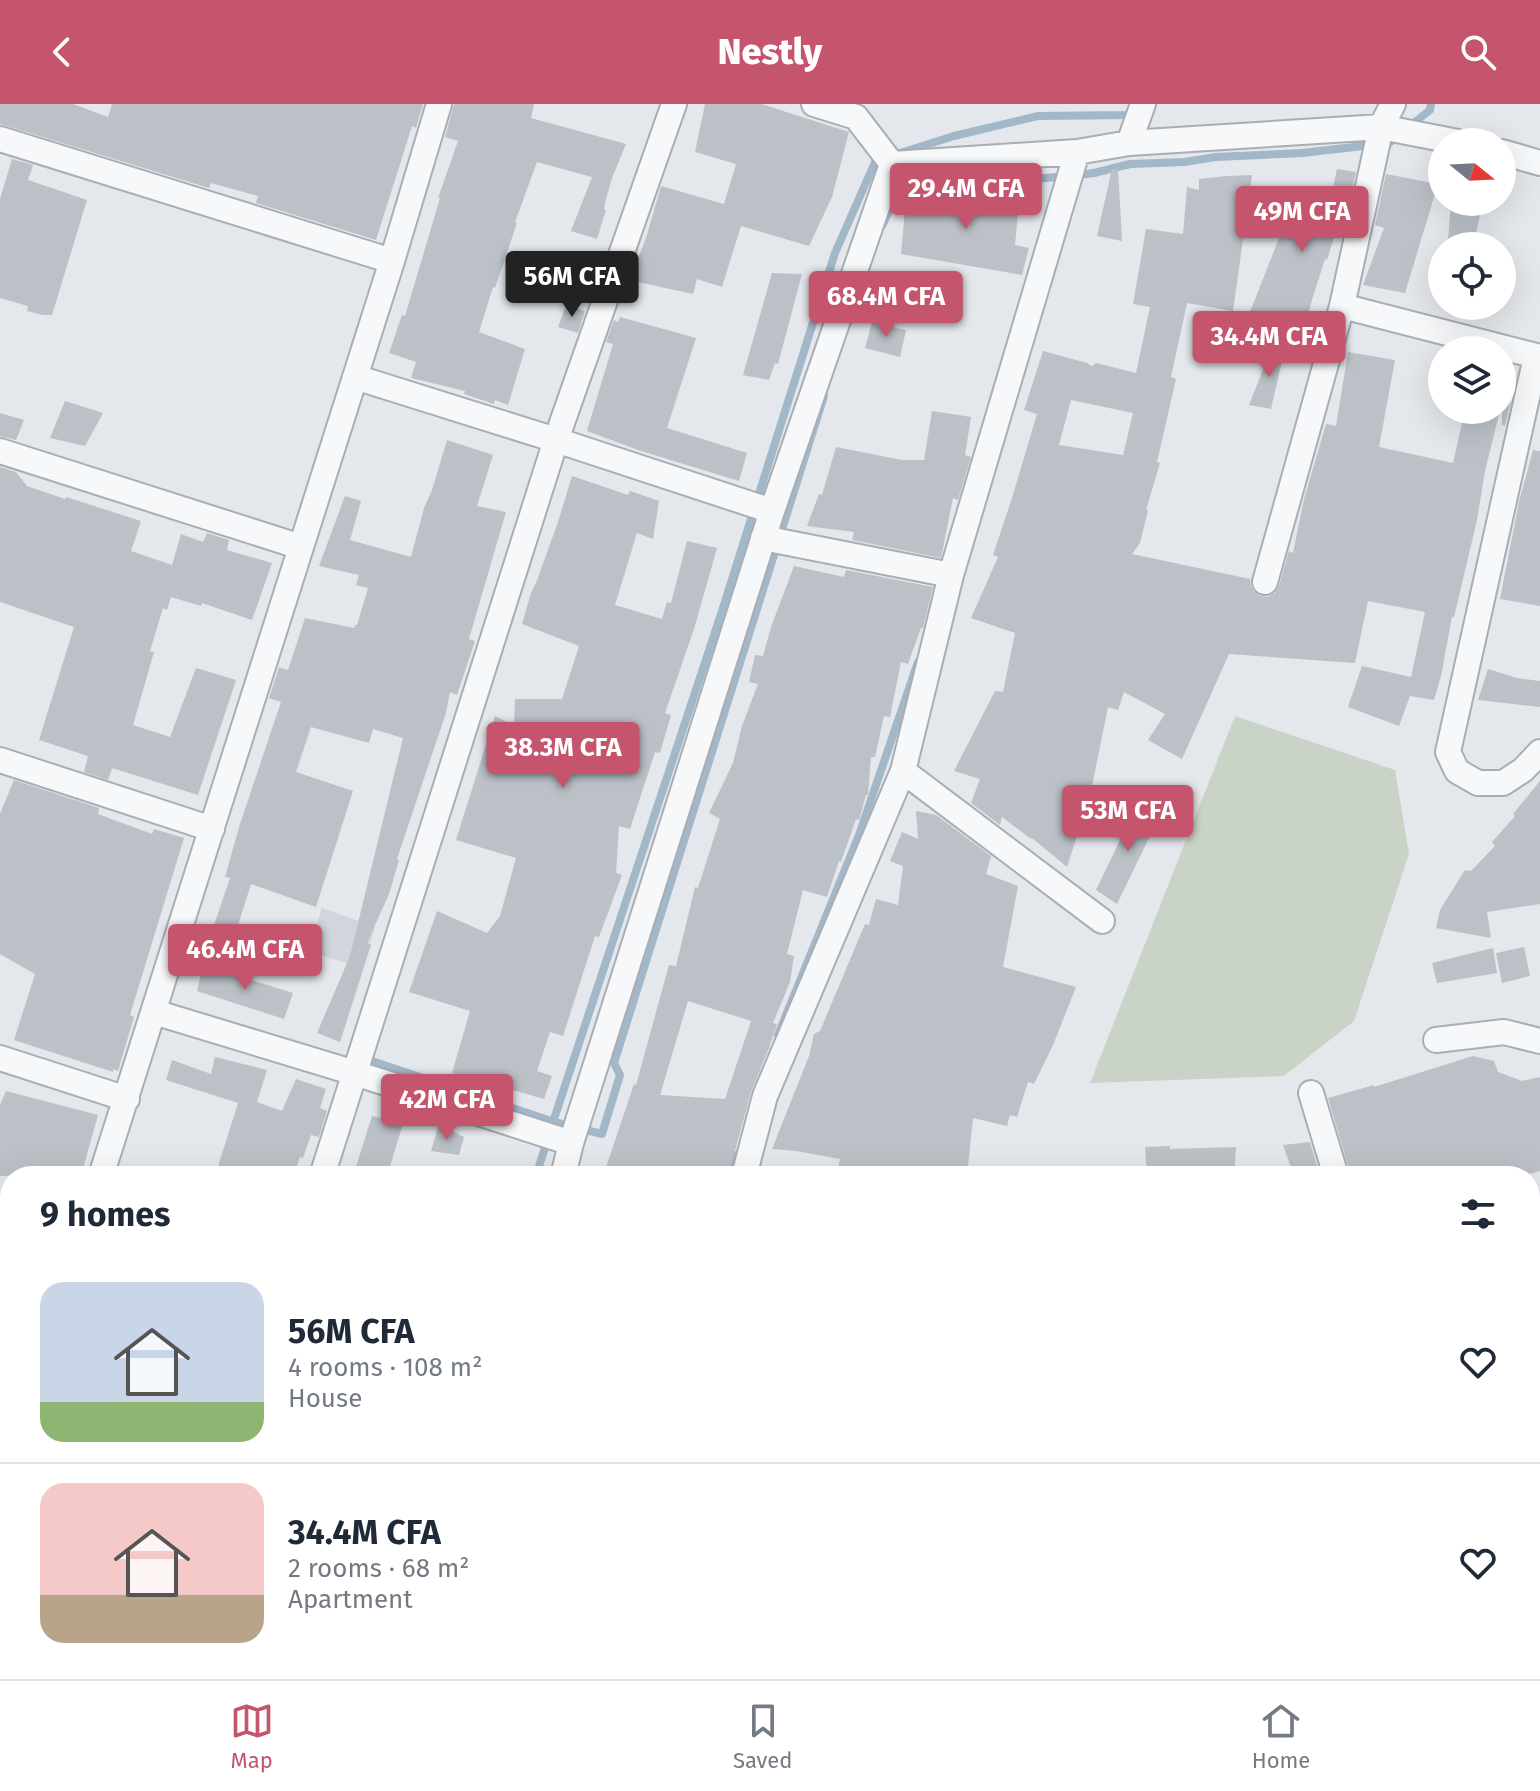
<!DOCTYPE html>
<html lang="en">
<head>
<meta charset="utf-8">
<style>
	:root { --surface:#fff; --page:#f2f2f3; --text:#1f2937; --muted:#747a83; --line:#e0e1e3; --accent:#c5546d }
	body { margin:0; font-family:"Fira Sans",sans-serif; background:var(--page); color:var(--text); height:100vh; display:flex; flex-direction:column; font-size:30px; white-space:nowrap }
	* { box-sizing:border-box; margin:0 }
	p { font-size:26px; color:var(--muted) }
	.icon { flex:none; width:44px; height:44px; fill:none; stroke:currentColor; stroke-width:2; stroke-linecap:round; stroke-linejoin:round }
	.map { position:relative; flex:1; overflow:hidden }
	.details { position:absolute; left:0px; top:1062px; width:1540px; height:514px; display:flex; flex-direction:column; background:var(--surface); border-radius:32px 32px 0 0; box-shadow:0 8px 32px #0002 }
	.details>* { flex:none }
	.needle { width:52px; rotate:108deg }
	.fabs { position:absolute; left:1428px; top:24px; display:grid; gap:16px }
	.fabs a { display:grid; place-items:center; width:88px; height:88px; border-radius:50%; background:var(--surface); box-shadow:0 8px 32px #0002; font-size:40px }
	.price { position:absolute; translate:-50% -68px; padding:0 18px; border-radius:8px; background:var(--accent); color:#fff; font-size:26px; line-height:52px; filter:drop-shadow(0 2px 4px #0008) }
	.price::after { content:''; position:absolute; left:50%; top:48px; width:24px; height:18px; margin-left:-12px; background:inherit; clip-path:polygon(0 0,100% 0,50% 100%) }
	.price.on { background:#222; color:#fff }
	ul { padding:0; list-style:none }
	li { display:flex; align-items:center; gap:24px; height:200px; padding:0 40px }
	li+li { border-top:2px solid var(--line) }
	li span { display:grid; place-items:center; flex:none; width:224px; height:160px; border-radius:24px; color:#555 }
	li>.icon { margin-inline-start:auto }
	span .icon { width:96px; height:96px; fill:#fffc; stroke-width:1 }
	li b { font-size:34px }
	h2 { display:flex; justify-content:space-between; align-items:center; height:96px; padding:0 40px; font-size:34px }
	header { display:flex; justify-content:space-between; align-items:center; height:104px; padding:0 40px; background:var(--accent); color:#fff; font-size:36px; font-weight:800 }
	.menu { display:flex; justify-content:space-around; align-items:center; height:112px; border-top:2px solid var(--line); background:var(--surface); font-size:22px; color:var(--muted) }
	.menu a { display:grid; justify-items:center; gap:4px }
	.menu .on { color:var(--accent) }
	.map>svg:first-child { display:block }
	.built { fill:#d2d6dc }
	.green { fill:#cad4c6 }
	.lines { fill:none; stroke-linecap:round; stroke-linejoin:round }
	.stream { stroke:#a2b7c8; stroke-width:8 }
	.building { fill:#bbc1c7; fill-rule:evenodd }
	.street-casing { stroke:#a9aeb5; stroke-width:28 }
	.street { stroke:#f6f8f9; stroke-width:24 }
</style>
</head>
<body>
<header><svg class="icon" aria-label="back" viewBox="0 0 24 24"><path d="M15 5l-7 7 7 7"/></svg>Nestly<svg class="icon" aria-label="search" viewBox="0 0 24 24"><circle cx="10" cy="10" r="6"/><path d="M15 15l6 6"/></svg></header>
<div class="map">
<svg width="1540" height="1575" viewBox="0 0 1540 1575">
	<rect width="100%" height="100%" fill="#e4e7eb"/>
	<path class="built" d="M322 804 375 823 362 864 308 847Z"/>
	<path class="green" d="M1235 612 1395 666 1409 750 1354 917 1284 972 1090 979Z"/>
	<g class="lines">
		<path class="stream" d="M1410 22 1430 6 1431 0
			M897 50 954 32 1038 12 1130 11 1132 8
			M883 120 897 89 1005 77 1070 72 1094 69 1130 60 1184 58 1216 53 1302 49 1389 39 1399 30
			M778 931 859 731 918 558
			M372 957 554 1018 602 1030 620 971 614 959 824 292
			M552 1021 723 504 835 149 876 56 884 54
			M536 1072 548 1034
			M731 1072 738 1050
			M380 1575 383 1566"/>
	</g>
	<path class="building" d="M0 0H73L108 13 112 0H423L416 24 412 22 376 136 256 99 258 92 211 79 209 84 0 20Z
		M454 0H534L531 14 626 40 612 74 606 95 604 105 606 106 597 135 571 127 592 73 537 58 515 118 517 119 495 184 493 183 479 228 525 245 508 301 495 296 494 300 464 290 465 287 411 274 416 258 389 249 402 211 405 212 440 94H438L458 37 445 33Z
		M705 0H761L849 28 832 93 809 142 741 122 722 183 697 175 693 190 633 177 635 172 632 170 646 134 661 82 724 100 736 60 695 48Z
		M12 55 33 61 28 76 87 96 52 211H43L27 207 28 202 0 194V95Z
		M1112 65 1118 66 1122 137 1097 132Z
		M1337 65 1356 68 1346 113 1341 111 1327 156 1325 155 1311 199 1306 221 1250 208 1296 91 1329 103Z
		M1386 70 1438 80 1405 189 1363 181 1384 124 1375 121Z
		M1252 71 1233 207 1187 199 1171 273 1176 275 1157 358 1160 359 1146 406H1148L1140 439 1132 450 1250 475 1251 482 1254 488 1260 492 1268 493 1275 489 1279 482 1289 447 1293 449 1304 395 1326 320 1336 322 1348 248 1395 256 1379 343 1453 359 1465 306H1500L1485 367 1477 416 1454 513H1452L1441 572 1434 596 1410 592 1399 622 1348 603 1362 562 1411 573 1425 508 1368 497 1355 559 1229 550 1182 655 1148 636 1165 610 1124 588 1118 606 1108 603 1090 692 1067 763 1032 734 1031 735 1002 713 1000 721 971 699 980 675 954 667 995 587 1003 588 1015 529 971 514 998 453 993 451 1012 394 1037 310 1024 306 1043 247 1087 259 1092 262 1096 259 1136 269 1150 203 1133 200 1146 125 1183 130 1187 83 1199 86V75L1227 72ZM1071 296 1133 309 1123 351 1059 341Z
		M1020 87 1015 141 1029 144 1022 171 901 150 906 95 926 98 960 89Z
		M1451 98H1483L1473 142 1448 137Z
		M772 169 802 170 778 260 775 259 769 276 743 271Z
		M566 201 585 207 578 229 558 223Z
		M620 213 696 234 667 324 747 349 739 377 641 347 587 327 613 240 606 238 614 216 618 218Z
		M872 218 906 226 900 253 865 244Z
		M1273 240 1285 244 1271 305 1249 301Z
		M1502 273 1516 274 1505 322 1502 321Z
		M65 297 103 309 85 342 50 334Z
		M932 307 971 313 965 351 971 353 958 396 953 394 941 454 852 436 854 428 807 422 819 390 822 391 836 343 902 356H924Z
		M0 309 24 316 16 336 0 332Z
		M447 336 493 351 477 402 506 408 469 535 475 537 457 591 450 588 446 609 397 755 399 756 389 790 367 839 371 841 340 938 317 929 350 852 403 634 373 625 369 639 311 623 296 668 353 687 316 803 251 780 236 828 214 821 230 774 225 773 240 720 281 598 269 594 279 563 288 566 305 514 354 524 355 521H357L368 484 356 481 359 471 319 462 345 392 361 397 350 436 411 453 424 404 432 386Z
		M1533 346 1540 347V502L1500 495 1519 398Z
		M0 363 16 368 27 382 65 395 66 393 141 417 131 447 172 461 181 430 203 438 207 429 229 436 227 446 272 459 252 516 202 499 201 502 171 493 167 506 163 504 150 547 154 548 133 621 170 633 196 564 236 576 198 691 112 664 108 676 84 668 88 652 39 636 74 523 0 498Z
		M572 372 628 391 630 387 659 397 653 435 637 429 615 501 662 515 667 498 671 499 687 437 717 444 694 525 665 609 671 611 660 649 655 648 630 725 619 722 616 769 622 771 599 833 595 832 563 932 550 928 537 967 552 972 544 995 452 969 470 907 409 888 437 807 487 829 500 812 516 754 456 736 495 612 514 622 515 595H562L579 542 522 520 531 489 536 479 558 418Z
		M794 462 844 473 846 466 933 483 923 524H921L908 560 901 558 890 613 884 612 875 653H871L868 691H866L859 716 856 715 841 758 839 757 827 793 803 786 787 850 794 852 790 878 773 919 777 920 769 944 751 988 731 1061 727 1072H603L634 980 636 981 669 861 676 862 695 783 698 784 720 715 709 709 733 659 742 622 758 580 749 578 755 551 763 552 771 523ZM688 897 751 917 725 995 660 991Z
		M1488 565 1517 574 1540 577V603L1478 596Z
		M14 676 99 704 98 710 152 730 154 725 184 734 130 911 134 913 118 967 113 965V968L14 936 35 870 0 850V710Z
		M1540 677V800L1487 808 1491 834 1436 824 1440 806 1465 766 1471 767 1495 742 1492 738 1515 712 1513 710Z
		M1137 701 1162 707 1117 800 1096 786Z
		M916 707 936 711 991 752 986 770 1018 782 1003 863 1076 883 1053 941 1034 980 1028 978 1017 1013 1010 1011 1007 1022 973 1014 967 1072H836L840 1055 796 1047 772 1045 809 952 814 930 820 927 865 820 869 821 876 795 898 801 903 762 890 757 902 728 918 735Z
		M1524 843 1530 872 1502 879 1496 849Z
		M1493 844 1497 869 1437 879 1432 859Z
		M203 861 293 889 284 915 197 887Z
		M1473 952 1494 957 1498 968 1522 977 1540 973V1067L1522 1072H1351L1328 994 1374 981V983Z
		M215 953 267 966 257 998 282 1007 296 975 326 985 320 1004 327 1007 319 1033 311 1031 303 1054 300 1053 294 1072H215L238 999 166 976 172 956 211 970Z
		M6 987 98 1011 81 1072H0V1001Z
		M372 1012 403 1020 387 1072H353Z
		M439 1021 464 1033 459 1051 431 1047Z
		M1310 1038 1320 1072H1294L1283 1041Z
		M1170 1042V1045L1236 1043 1234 1072H1147L1145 1043Z"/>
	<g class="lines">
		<defs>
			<path id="street" d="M814 0 856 13 892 60
				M0 35 392 157
				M1129 39 1143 0
				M1502 48 1540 59
				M892 60 1077 48 1129 39 1381 23 1393 0
				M1342 202 1540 253
				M1536 253 1448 648 1457 667 1478 679H1503L1523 666 1540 648
				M355 273 556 336 772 407
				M0 347 301 443
				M763 434 951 471
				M1265 478 1342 202 1381 23 1458 38
				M0 656 212 725
				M903 667 951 471 1077 48
				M154 908 355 969 571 1039
				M1436 936 1504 928 1540 937
				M0 954 127 995
				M1311 989 1336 1072
				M101 1072 392 157 439 0
				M322 1072 556 336 674 0
				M563 1072 571 1039 772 407 892 60
				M744 1072 765 992 903 667 1102 817
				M1530 1254 1540 1253
				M0 1278 10 1281
				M0 1393 10 1356
				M0 1427 10 1430
				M1530 1553 1540 1556
				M445 1566 474 1575
				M825 1566 842 1575
				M1100 1566 1107 1575
				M162 1575 165 1566
				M401 1575 404 1566
				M544 1575 549 1566
				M678 1575 683 1566
				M913 1575 918 1566
				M1131 1575 1136 1566
				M1435 1575 1439 1566"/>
		</defs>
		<use href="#street" class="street-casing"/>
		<use href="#street" class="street"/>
	</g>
</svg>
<div class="fabs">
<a><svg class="needle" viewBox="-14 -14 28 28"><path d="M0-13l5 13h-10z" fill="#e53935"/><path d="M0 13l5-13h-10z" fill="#747a83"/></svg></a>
<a><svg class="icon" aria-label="locate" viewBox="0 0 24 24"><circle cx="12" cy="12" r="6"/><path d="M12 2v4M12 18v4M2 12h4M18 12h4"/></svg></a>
<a><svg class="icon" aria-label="layers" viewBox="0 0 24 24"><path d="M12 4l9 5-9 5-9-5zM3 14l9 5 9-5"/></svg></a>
</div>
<b class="price" style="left:966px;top:127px">29.4M CFA</b>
<b class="price" style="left:1302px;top:150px">49M CFA</b>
<b class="price on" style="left:572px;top:215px">56M CFA</b>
<b class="price" style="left:886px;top:235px">68.4M CFA</b>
<b class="price" style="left:1269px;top:275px">34.4M CFA</b>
<b class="price" style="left:563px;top:686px">38.3M CFA</b>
<b class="price" style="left:1128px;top:749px">53M CFA</b>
<b class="price" style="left:245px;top:888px">46.4M CFA</b>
<b class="price" style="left:447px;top:1038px">42M CFA</b>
<section class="details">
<h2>9 homes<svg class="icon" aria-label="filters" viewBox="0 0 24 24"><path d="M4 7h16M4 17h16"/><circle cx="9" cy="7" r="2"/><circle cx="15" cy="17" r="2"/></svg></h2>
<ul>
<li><span style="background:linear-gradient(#c9d6e8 75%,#8fb573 0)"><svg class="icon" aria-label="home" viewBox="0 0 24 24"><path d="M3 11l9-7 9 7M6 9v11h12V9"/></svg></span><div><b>56M CFA</b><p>4 rooms · 108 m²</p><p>House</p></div><svg class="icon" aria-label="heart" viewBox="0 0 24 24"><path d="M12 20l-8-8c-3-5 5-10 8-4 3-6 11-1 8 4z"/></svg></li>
<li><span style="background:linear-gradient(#f6c9c9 70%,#b9a48a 0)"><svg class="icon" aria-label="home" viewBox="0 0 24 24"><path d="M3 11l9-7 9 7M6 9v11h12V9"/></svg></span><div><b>34.4M CFA</b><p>2 rooms · 68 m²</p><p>Apartment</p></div><svg class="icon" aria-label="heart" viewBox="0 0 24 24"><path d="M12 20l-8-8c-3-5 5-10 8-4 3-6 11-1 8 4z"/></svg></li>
</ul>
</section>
</div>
<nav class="menu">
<a class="on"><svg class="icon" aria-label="map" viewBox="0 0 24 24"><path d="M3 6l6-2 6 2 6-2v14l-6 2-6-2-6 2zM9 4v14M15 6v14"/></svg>Map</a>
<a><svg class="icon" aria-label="saved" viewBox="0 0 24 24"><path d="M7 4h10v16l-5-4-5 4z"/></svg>Saved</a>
<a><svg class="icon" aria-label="home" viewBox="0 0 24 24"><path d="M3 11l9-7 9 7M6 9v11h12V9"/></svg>Home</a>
</nav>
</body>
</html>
